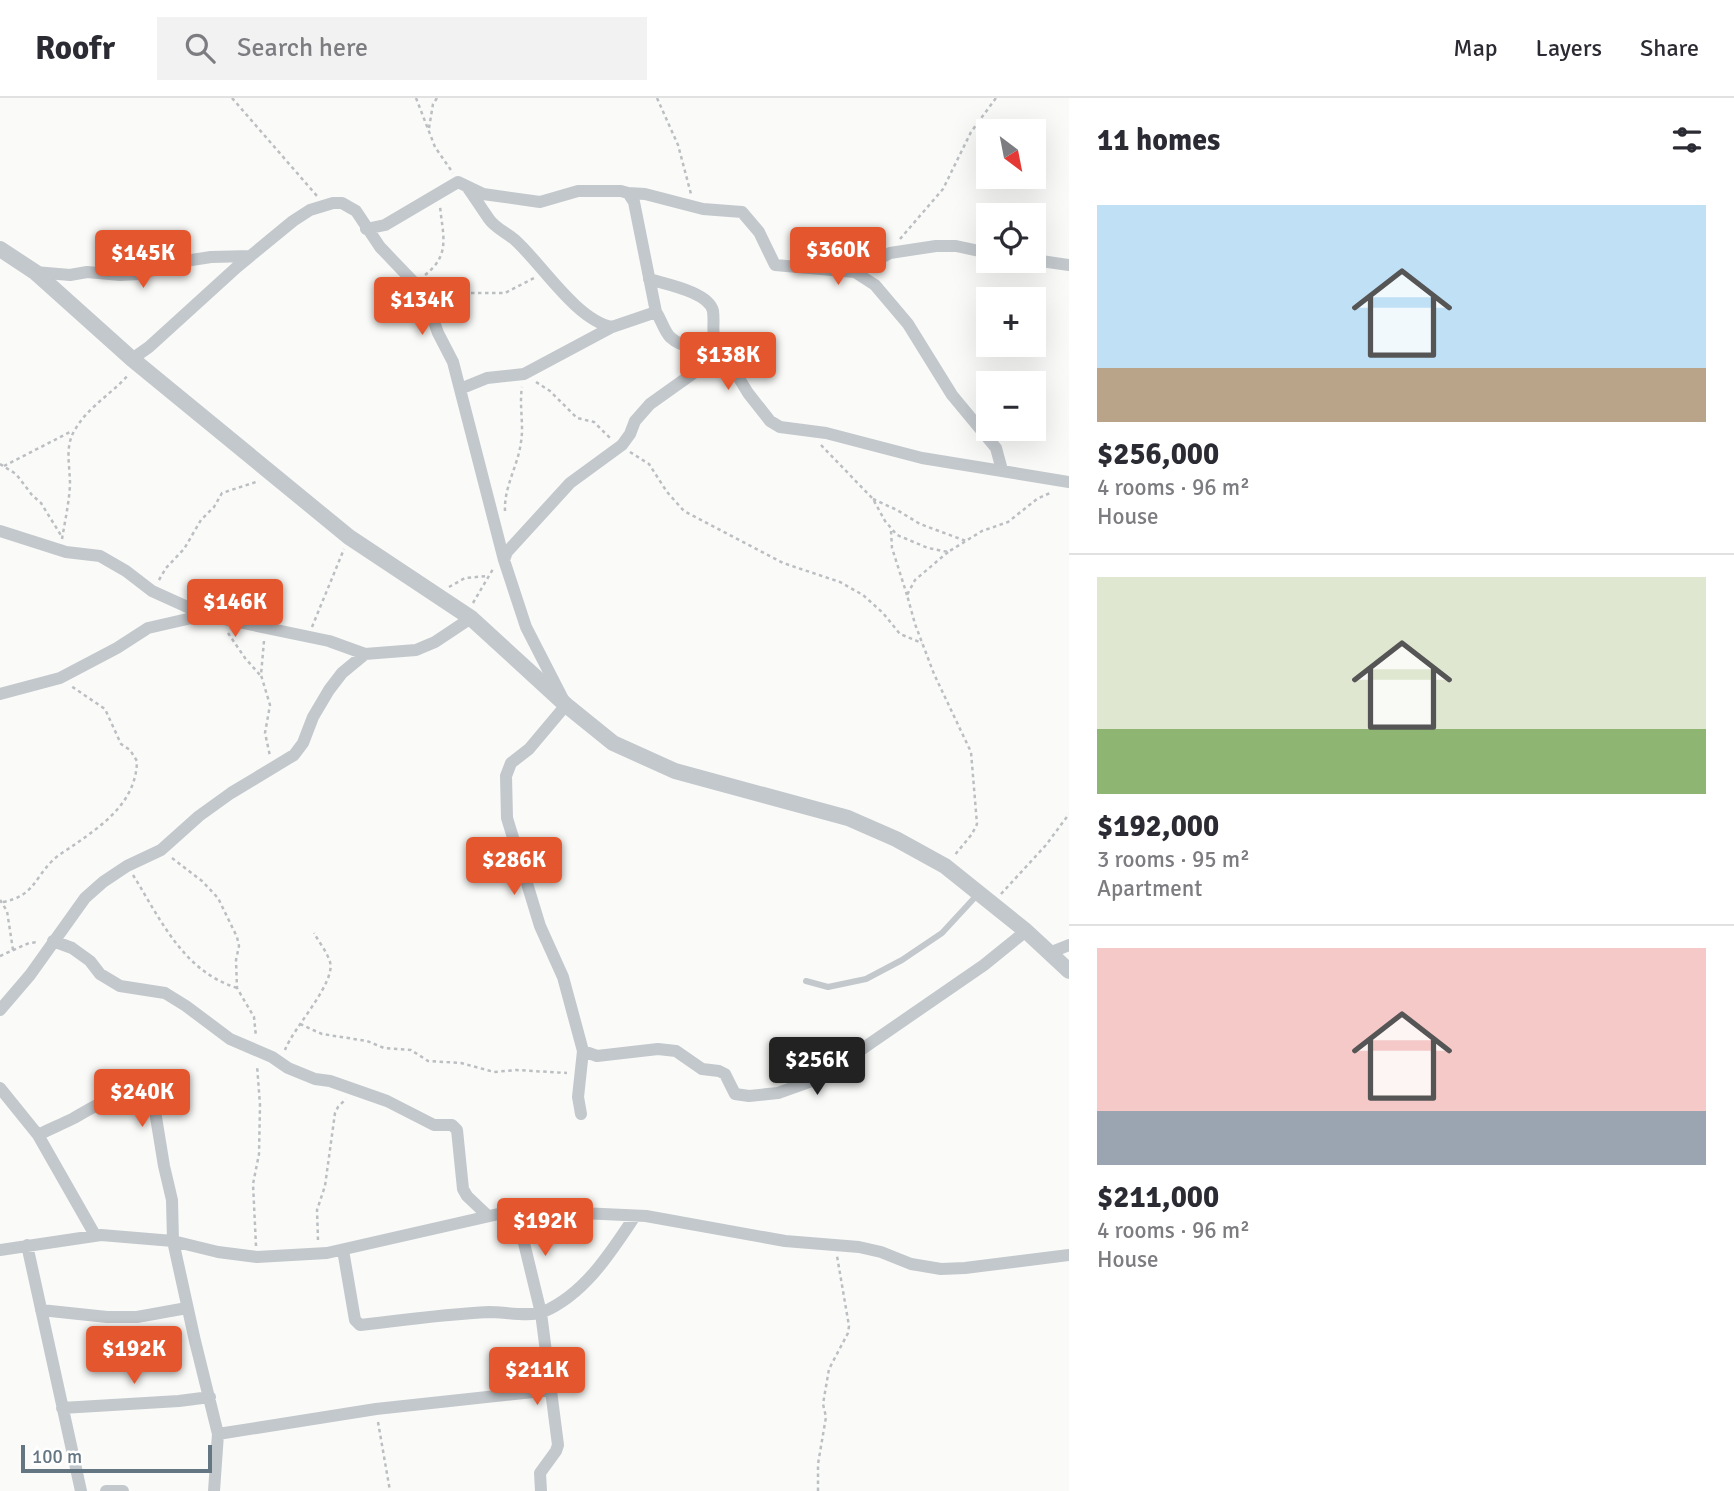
<!DOCTYPE html>
<html lang="en">
<head>
<meta charset="utf-8">
<style>
	:root { --surface:#fff; --page:#f2f2f3; --text:#2b2b33; --muted:#7c7c81; --line:#e1e1e2; --accent:#e4572e }
	body { margin:0; font-family:Signika,sans-serif; background:var(--page); color:var(--text); height:100vh; display:flex; flex-direction:column; font-size:26px; white-space:nowrap }
	* { box-sizing:border-box; margin:0 }
	p { font-size:23px; color:var(--muted) }
	.icon { flex:none; width:38px; height:38px; fill:none; stroke:currentColor; stroke-width:2; stroke-linecap:round; stroke-linejoin:round }
	.map { position:relative; flex:1; overflow:hidden }
	.side { display:flex; flex-direction:column; background:var(--surface); width:665px }
	.side>* { flex:none }
	.needle { width:46px; rotate:148deg }
	.tools { position:absolute; left:976px; top:21px; display:grid; gap:14px }
	.tools a { display:grid; place-items:center; width:70px; height:70px; border-radius:0px; background:var(--surface); box-shadow:0 7px 28px #0002; font-size:35px }
	.scale { position:absolute; left:21px; bottom:18px; width:191px; box-sizing:border-box; padding-left:7px; border:4px solid #657683; border-top:0; font-size:19px; line-height:24px; white-space:nowrap; color:#657683; -webkit-text-stroke:5px #fff; paint-order:stroke }
	.price { position:absolute; translate:-50% -60px; padding:0 16px; border-radius:7px; background:var(--accent); color:#fff; font-size:23px; line-height:46px; filter:drop-shadow(0 2px 4px #0008) }
	.price::after { content:''; position:absolute; left:50%; top:42px; width:21px; height:16px; margin-left:-10px; background:inherit; clip-path:polygon(0 0,100% 0,50% 100%) }
	.price.selected { background:#222; color:#fff }
	ul { padding:0; list-style:none }
	li { display:grid; align-content:center; gap:14px; height:371px; padding:0 28px }
	li+li { border-top:2px solid var(--line) }
	li span { display:grid; place-items:center; height:217px; border-radius:0px; color:#555 }
	li>.icon { margin-inline-start:auto }
	span .icon { width:126px; height:126px; fill:#fffc; stroke-width:1 }
	li b { font-size:30px }
	h2 { display:flex; justify-content:space-between; align-items:center; height:84px; padding:0 28px; font-size:30px }
	header { display:flex; align-items:center; gap:42px; box-sizing:border-box; height:98px; padding:0 35px; background:var(--surface); border-bottom:2px solid var(--line) }
	header strong { font-size:33px }
	nav { display:flex; gap:38px; margin-inline-start:auto; font-size:24px }
	.search { width:490px; height:63px; background:var(--page); display:flex; align-items:center; gap:18px; box-sizing:border-box; padding:0 24px; border-radius:0px; color:var(--muted); font-size:26px }
	main { display:flex; flex:1; min-height:0 }
	.map>svg:first-child { display:block }
	.lines { fill:none; stroke-linecap:round; stroke-linejoin:round }
	.path { stroke:#bbbfc2; stroke-width:2.5; stroke-dasharray:3.5 3.5; stroke-linecap:butt }
	.service { stroke:#c3c8cc; stroke-width:6 }
	.minor { stroke:#c3c8cc; stroke-width:12 }
	.tertiary { stroke:#c3c8cc; stroke-width:16 }
</style>
</head>
<body>
<header>
<strong>Roofr</strong>
<div class="search"><svg class="icon" aria-label="search" viewBox="0 0 24 24"><circle cx="10" cy="10" r="6"/><path d="M15 15l6 6"/></svg>Search here</div>
<nav><a>Map</a><a>Layers</a><a>Share</a></nav>
</header>
<main>
<div class="map">
<svg width="1069" height="1393" viewBox="0 0 1069 1393">
	<rect width="100%" height="100%" fill="#fafaf8"/>
	<g class="lines">
		<path class="path" d="M232 0 317 98
			M416 0 435 49 453 75
			M657 0 678 47 691 96
			M429 30 433 6 437 0
			M900 141 943 91 971 34 996 0
			M425 177C452 156 442 136 440 107
			M436 195H505L534 180
			M536 284 550 293 577 320 594 324 610 340
			M821 347 873 401 885 423 897 437 928 450 948 454 982 433 1008 424 1037 401 1052 394
			M630 354 649 366 667 394 684 413 783 465 840 484 863 497 883 515 900 536 922 545
			M0 366 16 376 32 397 41 405 62 439
			M4 368 72 333
			M873 401 897 412 920 426 966 443
			M505 413C504 388 518 368 521 344 524 326 519 308 522 289
			M891 433 892 450 907 497
			M62 441C65 423 69 405 70 387 70 366 64 348 76 330 89 308 113 295 129 276
			M948 454 915 482 907 497 915 526 934 576 971 654 977 726 972 736 954 758
			M159 482 166 470 184 451 201 422 214 409 222 395 259 383
			M449 489 465 480 488 478
			M473 505 493 471
			M312 529 344 451
			M228 535 245 560 260 577
			M264 543 261 577 270 607 265 635 270 658
			M172 760 202 783 218 800 237 839 239 848 236 862 237 890 254 919 256 939
			M133 777C161 822 183 873 237 890
			M1001 796 1046 747 1069 716
			M0 802 7 813 13 852
			M3 804C33 798 33 783 52 763 58 757 67 752 74 747 104 726 136 704 137 663L130 652 121 646 105 611 71 588
			M0 858 29 845 39 844
			M300 926 322 936 367 943 384 950 411 952 428 963 461 965 494 974 516 972 567 975
			M285 952C293 930 336 885 330 864 327 854 319 844 314 835
			M318 1142 317 1112 325 1088 335 1015 338 1009 346 1001
			M256 1148 253 1086 259 1056 260 1007 257 967
			M378 1324 390 1393
			M818 1393V1366L826 1319 823 1306 829 1271 848 1235 849 1228 837 1158"/>
		<path class="service" d="M806 883 828 889 866 881 902 862 942 835 978 796"/>
		<path class="minor" d="M468 90C475 100 482 111 489 121 495 130 507 135 515 142 541 165 576 222 612 229L656 214C661 221 664 233 670 239 683 251 703 251 719 251L723 254 748 295 770 323 780 329 826 335 922 360 1069 384
			M628 95 645 96 703 111 742 114 759 134 775 167 855 174 875 187 908 226 952 297 996 350 1002 372
			M366 131 385 127 458 84 483 96 540 104 578 93H621L628 95 634 104 656 214
			M1034 162 1069 167
			M35 174 70 177 87 174 120 177 139 176 185 163 211 159 250 158
			M855 174 890 155 936 148H956L989 155
			M649 181C665 186 709 194 713 213 715 229 710 235 719 251
			M132 261 149 249 237 169 293 123 310 112 333 105H342L356 113 380 149 424 195 438 235 453 264 504 462 526 529 566 607 529 651 511 665 506 678 507 720 540 828 563 879 583 953 578 999 581 1016
			M460 291 487 280 524 276 612 229
			M0 433 66 454 100 458 126 473 152 493 205 517 329 543 365 556 416 552 435 544 471 520
			M504 462 507 454 570 385 622 347 630 336 635 323 650 306 723 254
			M0 596 60 580 117 550 148 530 205 517
			M53 843 72 850 90 863 100 876 120 888 165 895 186 908 230 941 272 959 288 970 315 981 330 983 387 1003 434 1027H452L457 1032 463 1091 467 1098 488 1118
			M1049 855 1069 847
			M0 912 30 877 85 800 103 784 127 768 161 752 199 718 231 695 294 657 303 645 313 619 329 592 342 575 365 556
			M583 953 597 958 658 951 676 953 702 971 719 973 725 976 735 996 749 998 778 995 820 980 984 867 1026 833
			M0 990 38 1037 95 1137
			M38 1037C50 1031 62 1026 74 1020 100 1005 129 985 155 1013L164 1068 172 1102 173 1143 195 1243 218 1336 214 1393
			M516 1112 541 1215 558 1347 556 1353 540 1375 541 1393
			M27 1147 81 1393
			M0 1152 101 1137 173 1143 218 1154 257 1159 327 1155 516 1112 646 1118 785 1143 859 1149 881 1154 911 1166 941 1171 965 1170 1069 1157
			M343 1152 355 1222 360 1227C403 1222 446 1216 489 1214 504 1214 531 1219 543 1214 585 1196 611 1154 635 1118
			M41 1212 107 1219H137L187 1210
			M62 1310 179 1303 210 1299
			M218 1336 376 1311 552 1292
			M106 1393H123"/>
		<path class="tertiary" d="M0 151 35 174 132 261 349 439 471 520 566 607 613 645 675 673 848 720 896 741 945 768 1026 833 1069 873"/>
	</g>
</svg>
<div class="tools">
<a><svg class="needle" viewBox="-14 -14 28 28"><path d="M0-13l5 13h-10z" fill="#e53935"/><path d="M0 13l5-13h-10z" fill="#7c7c81"/></svg></a>
<a><svg class="icon" aria-label="locate" viewBox="0 0 24 24"><circle cx="12" cy="12" r="6"/><path d="M12 2v4M12 18v4M2 12h4M18 12h4"/></svg></a>
<a>+</a>
<a>−</a>
</div>
<div class="scale">100 m</div>
<b class="price" style="left:838px;top:189px">$360K</b>
<b class="price" style="left:143px;top:192px">$145K</b>
<b class="price" style="left:422px;top:239px">$134K</b>
<b class="price" style="left:728px;top:294px">$138K</b>
<b class="price" style="left:235px;top:541px">$146K</b>
<b class="price" style="left:514px;top:799px">$286K</b>
<b class="price selected" style="left:817px;top:999px">$256K</b>
<b class="price" style="left:142px;top:1031px">$240K</b>
<b class="price" style="left:545px;top:1160px">$192K</b>
<b class="price" style="left:134px;top:1288px">$192K</b>
<b class="price" style="left:537px;top:1309px">$211K</b>
</div>
<section class="side">
<h2>11 homes<svg class="icon" aria-label="filters" viewBox="0 0 24 24"><path d="M4 7h16M4 17h16"/><circle cx="9" cy="7" r="2"/><circle cx="15" cy="17" r="2"/></svg></h2>
<ul>
<li><span style="background:linear-gradient(#bfe0f5 75%,#b9a48a 0)"><svg class="icon" aria-label="home" viewBox="0 0 24 24"><path d="M3 11l9-7 9 7M6 9v11h12V9"/></svg></span><div><b>$256,000</b><p>4 rooms · 96 m²</p><p>House</p></div></li>
<li><span style="background:linear-gradient(#dfe7d0 70%,#8fb573 0)"><svg class="icon" aria-label="home" viewBox="0 0 24 24"><path d="M3 11l9-7 9 7M6 9v11h12V9"/></svg></span><div><b>$192,000</b><p>3 rooms · 95 m²</p><p>Apartment</p></div></li>
<li><span style="background:linear-gradient(#f6c9c9 75%,#9aa5b1 0)"><svg class="icon" aria-label="home" viewBox="0 0 24 24"><path d="M3 11l9-7 9 7M6 9v11h12V9"/></svg></span><div><b>$211,000</b><p>4 rooms · 96 m²</p><p>House</p></div></li>
</ul>
</section>
</main>
</body>
</html>
